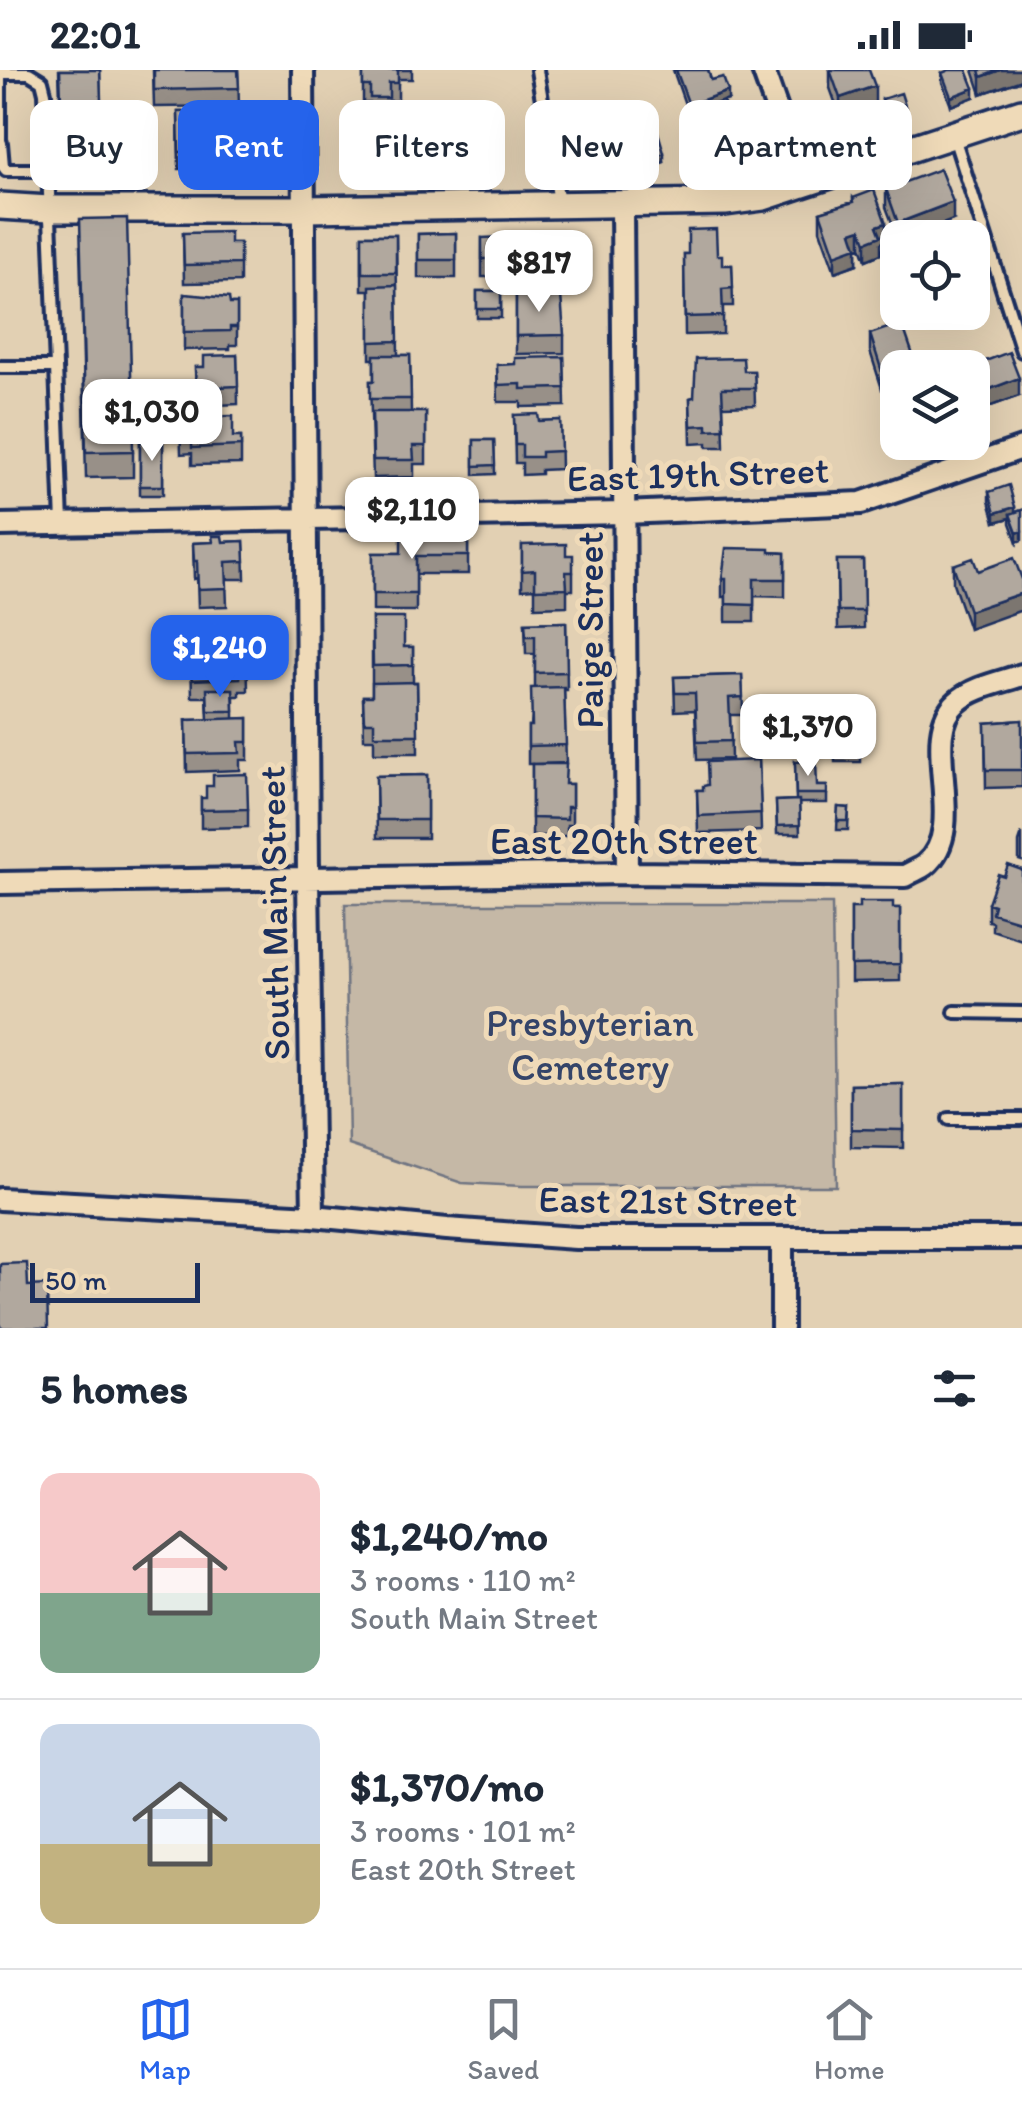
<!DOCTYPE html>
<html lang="en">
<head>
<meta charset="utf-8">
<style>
	:root { --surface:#fff; --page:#f6f6f7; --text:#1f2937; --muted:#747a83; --line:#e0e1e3; --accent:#2563eb }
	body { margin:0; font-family:Itim,sans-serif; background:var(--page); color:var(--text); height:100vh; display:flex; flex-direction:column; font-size:38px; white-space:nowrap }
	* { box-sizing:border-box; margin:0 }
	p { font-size:32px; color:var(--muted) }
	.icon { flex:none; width:55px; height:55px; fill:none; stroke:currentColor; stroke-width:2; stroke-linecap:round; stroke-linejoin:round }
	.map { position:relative; height:1258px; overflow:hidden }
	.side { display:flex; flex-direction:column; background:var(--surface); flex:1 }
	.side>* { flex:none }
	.top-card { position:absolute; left:30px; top:30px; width:962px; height:90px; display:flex; gap:20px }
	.fabs { position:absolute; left:880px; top:150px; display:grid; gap:20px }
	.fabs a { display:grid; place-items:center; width:110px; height:110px; border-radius:20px; background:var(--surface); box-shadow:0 10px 40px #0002; font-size:50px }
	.scale { position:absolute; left:30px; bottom:25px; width:170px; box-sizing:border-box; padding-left:10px; border:5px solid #1b2f5e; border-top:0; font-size:28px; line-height:35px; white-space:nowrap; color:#1b2f5e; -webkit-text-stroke:8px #efdab8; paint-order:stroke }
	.price { position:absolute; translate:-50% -85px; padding:0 22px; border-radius:20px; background:#fff; color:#222; font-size:32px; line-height:65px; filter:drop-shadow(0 2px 5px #0008) }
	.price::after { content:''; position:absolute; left:50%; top:60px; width:30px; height:22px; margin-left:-15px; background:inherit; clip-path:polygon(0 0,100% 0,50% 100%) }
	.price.active { background:var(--accent); color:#fff }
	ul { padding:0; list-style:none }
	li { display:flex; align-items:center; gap:30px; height:250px; padding:0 40px }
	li+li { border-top:2px solid var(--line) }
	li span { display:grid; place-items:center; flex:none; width:280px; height:200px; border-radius:20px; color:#555 }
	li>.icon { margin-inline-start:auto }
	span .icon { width:120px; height:120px; fill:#fffc; stroke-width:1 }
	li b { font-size:42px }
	h2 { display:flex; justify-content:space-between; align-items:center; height:120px; padding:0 40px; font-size:42px }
	.tag { padding:0 35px; border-radius:20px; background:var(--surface); box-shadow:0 10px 40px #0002; font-size:35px; line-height:90px }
	.tag.active { background:var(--accent); color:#fff }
	.status { display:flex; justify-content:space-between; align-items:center; height:70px; padding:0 50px; background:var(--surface); direction:ltr }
	.status svg { height:28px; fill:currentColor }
	.tabs { display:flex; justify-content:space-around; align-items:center; height:140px; border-top:2px solid var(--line); background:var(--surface); font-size:28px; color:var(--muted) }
	.tabs a { display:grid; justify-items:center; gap:5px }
	.tabs .active { color:var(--accent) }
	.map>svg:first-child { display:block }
	.green { fill:#c5b8a6; stroke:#707482; stroke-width:2.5 }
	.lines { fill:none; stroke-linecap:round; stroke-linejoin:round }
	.service-casing { stroke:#1b2f5e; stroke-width:18 }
	.minor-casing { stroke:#1b2f5e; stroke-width:28 }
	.tertiary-casing { stroke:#1b2f5e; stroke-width:32 }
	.service { stroke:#efdab8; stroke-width:10 }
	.minor { stroke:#efdab8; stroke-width:20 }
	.tertiary { stroke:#efdab8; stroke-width:25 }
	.wall { fill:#989088; stroke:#1b2f5e; stroke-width:2.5 }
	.shaded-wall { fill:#7c766f; stroke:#1b2f5e; stroke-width:2.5 }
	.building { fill:#b1a89e; stroke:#1b2f5e; stroke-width:2.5 }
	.labels { text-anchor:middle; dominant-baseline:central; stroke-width:10; stroke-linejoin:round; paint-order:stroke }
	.street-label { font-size:38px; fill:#1b2f5e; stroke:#efdab8 }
	.park-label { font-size:38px; fill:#344469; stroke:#efdab8 }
</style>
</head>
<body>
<div class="status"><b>22:01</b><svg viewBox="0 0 49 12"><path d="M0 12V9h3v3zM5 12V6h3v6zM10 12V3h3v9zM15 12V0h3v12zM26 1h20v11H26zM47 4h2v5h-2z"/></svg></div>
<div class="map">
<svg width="1022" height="1258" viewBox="0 0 1022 1258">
	<rect width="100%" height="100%" fill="#e2d0b3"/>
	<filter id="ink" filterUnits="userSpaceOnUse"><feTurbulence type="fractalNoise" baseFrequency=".01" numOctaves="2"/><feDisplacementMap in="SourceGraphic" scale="20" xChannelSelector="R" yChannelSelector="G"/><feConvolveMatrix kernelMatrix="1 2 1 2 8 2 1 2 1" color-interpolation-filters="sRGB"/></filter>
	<g filter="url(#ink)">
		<path class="green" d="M345 834H832L836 1116H522L462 1113 349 1075Z"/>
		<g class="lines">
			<defs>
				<path id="service" d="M537 0 559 132
					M0 3H29L42 11 45 23 56 297
					M953 64 1022 281
					M0 73V3
					M1 73 3 96 6 100H48
					M0 297H56L62 454
					M955 942 1022 943
					M949 1049H1022"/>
				<path id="minor" d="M303 0 308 808 313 1146
					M763 0 803 114
					M622 135 627 803
					M0 455 624 443 861 433 1022 378
					M0 813 627 803 905 806C911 802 920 799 925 795 971 757 917 667 957 632 973 617 1002 612 1022 605
					M0 1129 313 1146 447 1159 576 1168H1022
					M782 1258V1168"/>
				<path id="tertiary" d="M0 136 49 139H305L725 132 763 127 1022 42"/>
			</defs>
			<use href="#service" class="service-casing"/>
			<use href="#minor" class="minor-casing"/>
			<use href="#tertiary" class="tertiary-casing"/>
			<use href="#service" class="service"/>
			<use href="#minor" class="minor"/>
			<use href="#tertiary" class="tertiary"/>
		</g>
		<path class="wall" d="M59 0H100L101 57H61Z
			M153 0H238L239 36 154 37Z
			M363 0H412V9H398V31H389V34H398L399 99H371L370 46 378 45H370V33H363Z
			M673 0H708L711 10 728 30 723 31 738 71 736 72V87L712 96 708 85 689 92 683 75V45L688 43Z
			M830 0 875 33 840 46 830 18Z
			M973 0H1022V10L981 24Z
			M942 3 974 27 951 36 942 12Z
			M882 29 907 51 889 57 882 38Z
			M240 41V80H230V99H179L178 42Z
			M632 48 653 64 664 92 645 98 632 57Z
			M886 119 953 150 906 168H898L886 137Z
			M853 128 886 171 881 173V184L866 190 861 177 857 178V194L835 202 820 160V142L853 132Z
			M183 163 230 173H240V212L184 213Z
			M456 163V208H418V164Z
			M362 165H396L398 285H410L411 342H426V394H414V407L373 408 370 311H374V289H370V220H362Z
			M482 168 504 173 527 168H560V205H548V218H508V203H504V207H482Z
			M80 175 133 381V407L86 408Z
			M684 184 717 185 722 195H732L733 236H723V264L685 265Z
			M477 221H501V248H477Z
			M184 224 230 234H237V275H230V279L184 280Z
			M516 225 564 265V283L516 284Z
			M870 264 915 298H898V361L885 327V318L882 319 870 281Z
			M237 285 238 334 196 336 195 297H204Z
			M564 287 565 336 521 337V332H498L497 295 515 294Z
			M972 298 1019 326 977 341 972 330Z
			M744 301H754L755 335 723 336 724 377H707V373L691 374 690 328 694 327Z
			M514 345 539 351 560 350 561 399 541 400V404L522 405V393H515Z
			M180 347 233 367H241V394L192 395V383L181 384Z
			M474 370H494L495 404 474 405Z
			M140 372H163V425H140Z
			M989 422 1015 442 1022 440 1017 472 1010 453V448L995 452 989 431Z
			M468 462V504H416V541H373V483H401L454 468Z
			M244 471 245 509H226L227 536 198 537 197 508 194 509 193 473Z
			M522 475 566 485 573 502V520H567V536L535 537V518L522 519Z
			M770 482 785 483V527L754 526V552H726V527H722V509Z
			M837 490H863L864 558 838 559Z
			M953 495 978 501 969 559 953 513Z
			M372 548 404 577H413V612H417L418 683H374V669H364L363 626H372Z
			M181 552H202V579H181Z
			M566 552 567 620H564L566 693 533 694 566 714H572V755H567V766H532V694H528V656H531L535 618V584H526L525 553Z
			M247 580 248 621H240V626H234V649L248 648V690H240V700L187 702 186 650H208L207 627H192L191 582Z
			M742 605 743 645H730L731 689 697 690 695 640 675 641 674 607Z
			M1022 650V717L986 718 985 653Z
			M834 655H860V692H835Z
			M759 690 761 761 698 763 697 720H703L707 715Z
			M795 692 817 716H827V733H799L800 764H777L776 731 796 730Z
			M427 705V768H377L376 706Z
			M201 728 248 739V757L201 758Z
			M838 737 849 738 848 760H837Z
			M1022 763V791L1019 790V772Z
			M1022 800V870L992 860V852L988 851V833L1004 806Z
			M851 838H900V911L851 912Z
			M903 1014V1078L851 1077V1015Z"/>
		<path class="shaded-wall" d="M1000 0H1022V10L981 24V7Z
			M875 16V33L840 46V28Z
			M974 18V27L951 36V27Z
			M728 21V30L689 44V35Z
			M907 42V51L889 57V48Z
			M738 53 736 87 712 96V78L731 56Z
			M708 68V85L689 92V74Z
			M664 83V92L645 98V89Z
			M953 132V150L906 168H898V153Z
			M886 153V171L881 173V184L866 190V172L877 156Z
			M861 159V177L857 178V194L835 202V185L852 162Z
			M915 291V298H898V314L885 309V318L882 319V302Z
			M1019 308V326L977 341V324Z
			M1015 437V446L1010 444V448L995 452V443Z
			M1022 461V470L1017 472V463Z
			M1022 523V540L969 559V541Z"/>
		<path class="building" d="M60 0H100L101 30 61 31Z
			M154 0H238L239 18 154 20Z
			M363 0H398V13H389V28H370V16H363Z
			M676 0H708L711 10 723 7 728 21 689 35Z
			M830 0H869L875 16 840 28Z
			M949 0H967L974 18 951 27 942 3Z
			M979 0H1000L981 7Z
			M901 23 907 42 889 48 882 29Z
			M723 31 728 44 733 42 738 53 731 56 736 70 712 78 708 68 689 74 683 57 687 55 683 45Z
			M398 34 399 81 371 82 370 46H378V35Z
			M240 41V62H230V81L179 82 178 42Z
			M647 43 653 64 658 62 664 83 645 89 632 48Z
			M940 99 953 132 898 153 886 119Z
			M874 120 886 153 877 156 881 166 866 172 861 159 852 162 857 177 835 185 820 142 854 132 853 128Z
			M127 148 133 381 86 382 80 149Z
			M716 159 717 185H722V195H732L733 218 722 219 723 246 685 247 684 184H688V160Z
			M230 162V173H240V194L184 195 183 163Z
			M456 163V190H418V164Z
			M509 163H527V168H560V187H548V200L508 201V185H504V189H482V168L504 167V173H510Z
			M362 165H396V203H362Z
			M397 215 398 271 370 272V216Z
			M477 221H501V239H477Z
			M184 224 229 228 230 234H237V257H230V261L184 262Z
			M516 225H561L564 265 516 266Z
			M902 253 915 291 882 302 870 264Z
			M1009 282 1019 308 977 324 972 312V298H967Z
			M237 285 238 316 196 318 195 297H204V286Z
			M374 285H410L411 329H370V311H374Z
			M564 287 565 318 521 319V314L498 315 497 295 515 294V288Z
			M743 288 744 301H754L755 318H722L724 359 707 360V355L691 356 690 328 694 327 696 289Z
			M898 305V344L885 309Z
			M372 342H426V376H413L414 390H373Z
			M538 344 539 351 560 350 561 381 541 382V387H522V375H515L514 345Z
			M233 346V367H241V376L192 378V366H181L180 347Z
			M474 370H494L495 395 474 396Z
			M140 372H163V416H140Z
			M1009 415 1015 437 995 443 989 422Z
			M1022 440V461L1017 463 1010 444Z
			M454 462H468V486H416V524H373V483H401V468H454Z
			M212 466H222L223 472 244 471 245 491 226 492 227 518 198 519 197 491H194L193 473 213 472Z
			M566 474V485H573V502H566L567 518 535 519V500L522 501V475Z
			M726 478 770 479V482L785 483V509H754V535L726 534V509H722Z
			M973 488 978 501 1014 488 1022 509V523L969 541 953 495Z
			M837 490H863L864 541H838Z
			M372 548H404V577H413V595L373 596Z
			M181 552H202V570H181Z
			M566 552 567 602 535 603V566H526L525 553Z
			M247 580 248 604H240V608L192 610 191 582Z
			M742 605 743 627 729 628 731 671 697 672 695 623H675L674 607Z
			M417 612 418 665H374V652H364L363 626H372V613Z
			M564 617 566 675 528 676V656H532L531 618Z
			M207 619H233L234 641H208Z
			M248 648V672H239L240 683 187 684 186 650Z
			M1022 650V700H986L985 653Z
			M834 655H860V683H835Z
			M759 690 761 743 698 746 697 720H703V716L708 715 707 692Z
			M816 691 817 716H827V724H796L795 692Z
			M532 694H566L565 714H572V737H567V749L532 748Z
			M247 704 248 739 201 740V728H206V716H213V705Z
			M427 705V750H377L376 706Z
			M799 730 800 755 777 756 776 731Z
			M838 737 849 738 848 751H837Z
			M1008 795 1022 800V852L992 843 994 835 988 833 998 804 1004 806Z
			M859 832H893V838H900V894L851 895V838H859Z
			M903 1014V1060L851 1059V1015Z
			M27 1193 28 1216 47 1215 48 1258H0V1194Z"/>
	</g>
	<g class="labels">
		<g class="street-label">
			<text transform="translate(698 404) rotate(-2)">East 19th Street</text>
			<text transform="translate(590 560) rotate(-90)">Paige Street</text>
			<text x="624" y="771">East 20th Street</text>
			<text transform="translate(274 843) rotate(-91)">South Main Street</text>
			<text transform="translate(668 1131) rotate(1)">East 21st Street</text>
		</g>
		<g class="park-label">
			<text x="590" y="953">Presbyterian<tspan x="590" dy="44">Cemetery</tspan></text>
		</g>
	</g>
</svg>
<div class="fabs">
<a><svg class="icon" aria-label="locate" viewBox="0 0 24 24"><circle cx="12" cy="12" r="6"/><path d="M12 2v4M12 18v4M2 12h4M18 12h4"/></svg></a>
<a><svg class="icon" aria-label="layers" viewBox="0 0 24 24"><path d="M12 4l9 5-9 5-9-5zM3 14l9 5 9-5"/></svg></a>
</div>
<div class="scale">50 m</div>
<b class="price" style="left:539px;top:245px">$817</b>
<b class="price" style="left:152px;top:394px">$1,030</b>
<b class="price" style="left:412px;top:492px">$2,110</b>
<b class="price active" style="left:220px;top:630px">$1,240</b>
<b class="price" style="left:808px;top:709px">$1,370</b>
<div class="top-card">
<a class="tag">Buy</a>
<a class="tag active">Rent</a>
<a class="tag">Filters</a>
<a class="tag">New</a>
<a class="tag">Apartment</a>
</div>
</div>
<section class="side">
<h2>5 homes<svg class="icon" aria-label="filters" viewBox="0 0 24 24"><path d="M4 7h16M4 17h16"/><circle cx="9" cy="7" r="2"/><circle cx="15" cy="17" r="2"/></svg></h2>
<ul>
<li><span style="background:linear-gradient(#f6c9c9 60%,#7fa58c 0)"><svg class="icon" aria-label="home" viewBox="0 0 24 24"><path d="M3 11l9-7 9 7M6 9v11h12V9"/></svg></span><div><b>$1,240/mo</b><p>3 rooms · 110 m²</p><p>South Main Street</p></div></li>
<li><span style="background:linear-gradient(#c9d6e8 60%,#c2b280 0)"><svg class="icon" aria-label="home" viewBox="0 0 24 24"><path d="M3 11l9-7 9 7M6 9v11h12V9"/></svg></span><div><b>$1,370/mo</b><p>3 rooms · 101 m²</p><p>East 20th Street</p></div></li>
</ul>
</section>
<nav class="tabs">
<a class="active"><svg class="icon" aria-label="map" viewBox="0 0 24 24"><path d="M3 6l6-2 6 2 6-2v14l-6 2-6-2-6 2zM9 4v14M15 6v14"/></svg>Map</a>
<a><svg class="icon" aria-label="saved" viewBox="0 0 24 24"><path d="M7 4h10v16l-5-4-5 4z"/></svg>Saved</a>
<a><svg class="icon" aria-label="home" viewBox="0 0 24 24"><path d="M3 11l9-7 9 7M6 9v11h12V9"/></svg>Home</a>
</nav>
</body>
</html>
